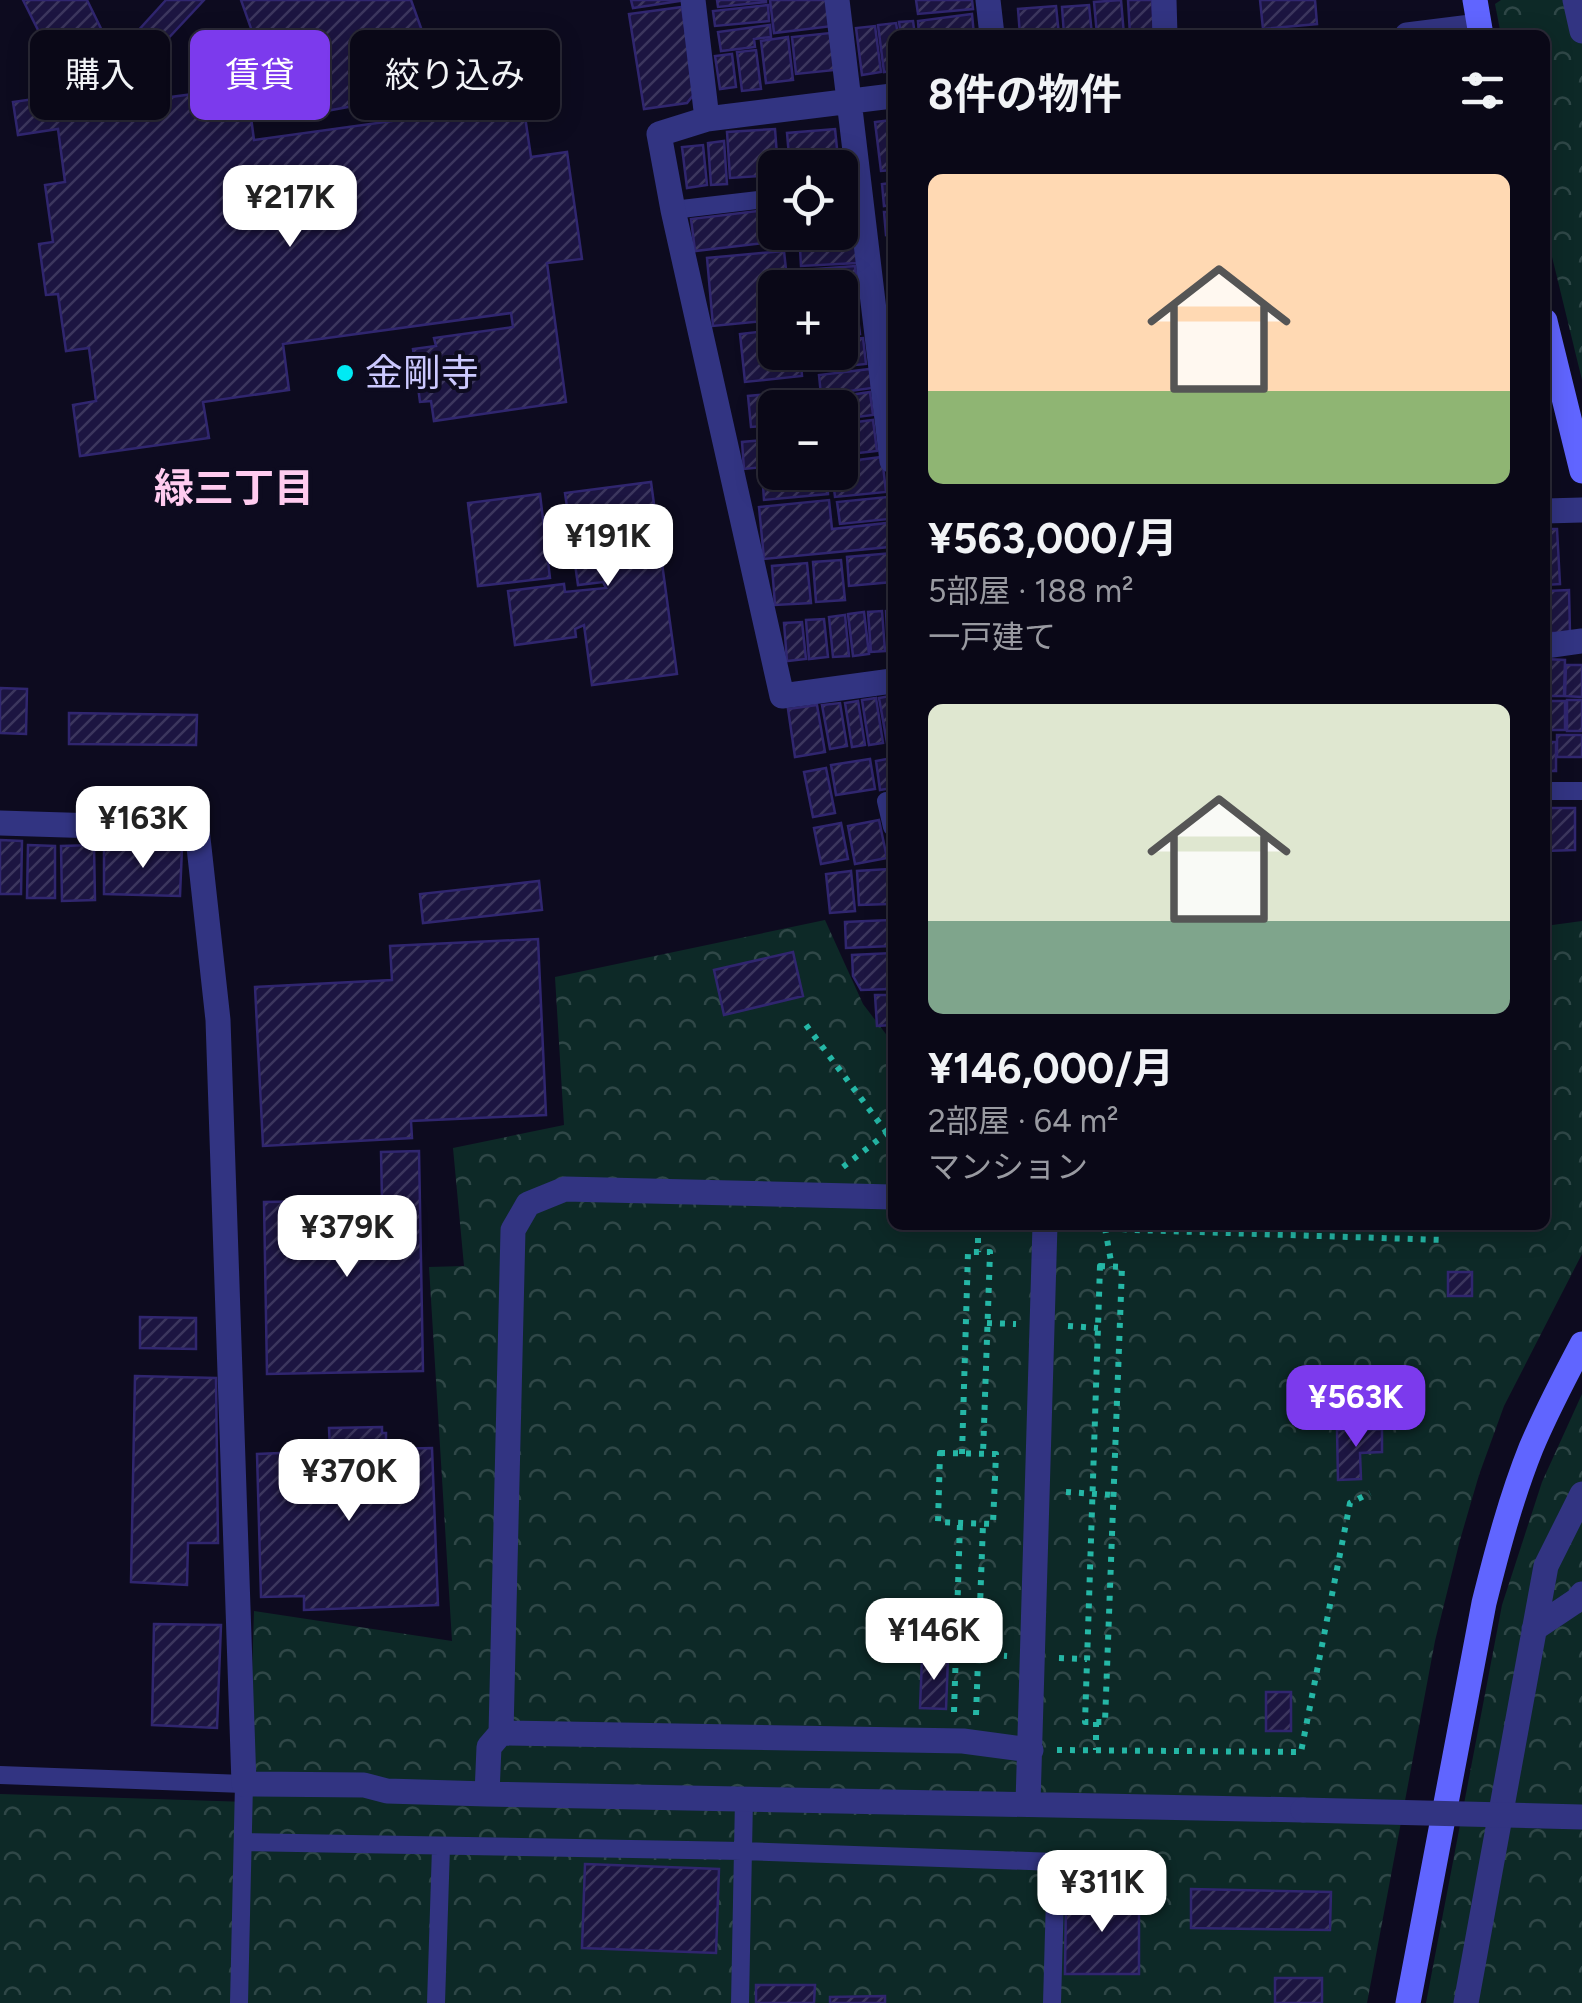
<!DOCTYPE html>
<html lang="ja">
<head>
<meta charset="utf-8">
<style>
	:root { --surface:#0a0817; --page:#181624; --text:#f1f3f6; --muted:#999aa1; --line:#2a2936; --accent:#7c3aed }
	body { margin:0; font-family:Figtree,"Noto Sans JP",sans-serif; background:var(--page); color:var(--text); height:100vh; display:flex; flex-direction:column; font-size:38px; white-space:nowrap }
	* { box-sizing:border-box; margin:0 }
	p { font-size:32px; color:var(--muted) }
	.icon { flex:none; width:55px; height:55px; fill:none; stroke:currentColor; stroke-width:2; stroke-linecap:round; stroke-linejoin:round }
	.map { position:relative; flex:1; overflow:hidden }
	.drawer { position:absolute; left:888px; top:30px; width:662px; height:1200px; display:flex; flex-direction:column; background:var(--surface); border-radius:15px; box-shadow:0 5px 25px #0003,0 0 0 2px var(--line) }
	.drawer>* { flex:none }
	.banner { position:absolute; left:30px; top:30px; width:708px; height:90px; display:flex; gap:20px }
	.tools { position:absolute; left:758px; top:150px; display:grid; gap:20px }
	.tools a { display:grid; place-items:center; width:100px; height:100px; border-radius:15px; background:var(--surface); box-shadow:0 5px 25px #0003,0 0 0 2px var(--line); font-size:50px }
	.price { position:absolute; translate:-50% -85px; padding:0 22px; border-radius:20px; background:#fff; color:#222; font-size:32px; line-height:65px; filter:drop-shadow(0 2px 5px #0008) }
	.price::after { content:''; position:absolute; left:50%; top:60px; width:30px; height:22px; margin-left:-15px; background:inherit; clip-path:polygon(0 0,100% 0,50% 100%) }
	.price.current { background:var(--accent); color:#fff }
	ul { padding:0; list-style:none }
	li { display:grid; align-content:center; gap:20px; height:530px; padding:0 40px }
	li span { display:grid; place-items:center; height:310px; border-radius:15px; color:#555 }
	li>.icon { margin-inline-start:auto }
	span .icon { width:180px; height:180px; fill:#fffc; stroke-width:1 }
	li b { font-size:42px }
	h2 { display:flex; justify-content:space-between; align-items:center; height:120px; padding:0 40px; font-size:42px }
	.chip { padding:0 35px; border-radius:15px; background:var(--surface); box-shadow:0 5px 25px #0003,0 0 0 2px var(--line); font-size:35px; line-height:90px }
	.chip.current { background:var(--accent); color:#fff }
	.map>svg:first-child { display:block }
	.park { fill:url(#park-crowns) }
	.building { fill:url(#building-hatch); stroke:#30266f; stroke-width:2.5 }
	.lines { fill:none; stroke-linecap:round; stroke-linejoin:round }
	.path { stroke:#25b7a6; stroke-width:6; stroke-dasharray:5 8; stroke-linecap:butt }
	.lane { stroke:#323482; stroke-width:18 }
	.street { stroke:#323482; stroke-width:25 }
	.secondary { stroke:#6065ff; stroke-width:25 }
	.street-bridge { stroke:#323482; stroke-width:25 }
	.poi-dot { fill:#00eaf4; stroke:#0d0b1f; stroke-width:4 }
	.labels { text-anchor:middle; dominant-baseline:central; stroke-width:8; stroke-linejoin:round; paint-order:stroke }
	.poi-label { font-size:38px; fill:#ccc9ff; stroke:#0d0b1f; text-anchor:start }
	.neighbourhood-label { font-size:40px; font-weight:bold; fill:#ffcbef; stroke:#0d0b1f }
</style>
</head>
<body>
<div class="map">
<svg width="1582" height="2003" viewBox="0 0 1582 2003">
	<defs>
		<pattern id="park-crowns" width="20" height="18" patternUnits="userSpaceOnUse" patternTransform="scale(2.5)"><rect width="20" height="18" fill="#0d2927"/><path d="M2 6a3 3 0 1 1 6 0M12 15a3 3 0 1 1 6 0" fill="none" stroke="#2f4747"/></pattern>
		<pattern id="building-hatch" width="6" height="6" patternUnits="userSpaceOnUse" patternTransform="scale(2.5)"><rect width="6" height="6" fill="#1c1541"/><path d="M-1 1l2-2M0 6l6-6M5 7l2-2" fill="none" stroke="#3c365e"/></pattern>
	</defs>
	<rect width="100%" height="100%" fill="#0d0b1f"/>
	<path class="park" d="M1501 0H1582V380L1545 228V35H1501L1495 4Z
		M825 920 863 1004 892 1042V1225H1545V926L1582 921V1254L1504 1406 1479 1475 1460 1540 1435 1641 1367 2003H0V1794L248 1802 254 1611 452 1641 429 1267 464 1266 453 1148 564 1125 555 977Z
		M1582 1394V2003H1426L1502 1605 1542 1482Z"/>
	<path class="building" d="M23 0H87L110 47 59 72Z
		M166 0H204L149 59 126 44Z
		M241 0H411L426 42 458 33 467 85 283 119Z
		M631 0H680V1L633 8Z
		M717 0H766V2L718 7Z
		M770 0H830L833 26 774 33Z
		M916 0H972L973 9 918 14Z
		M1121 0 1124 35H1097L1094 2Z
		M1128 0H1152L1154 35H1130Z
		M1260 0H1315L1317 24 1263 29Z
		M768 5 769 21 715 26 713 11Z
		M1089 5 1092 35H1064L1062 7Z
		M1056 6 1059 35H1020L1018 9Z
		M682 7 695 93 687 103 644 109 629 14Z
		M972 14 974 35H919L918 21Z
		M913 21 915 35H901L899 22Z
		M896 23 898 35H892V71L884 72 878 25Z
		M770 25 771 37 754 39 755 47 721 51 718 32Z
		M875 26 881 72 862 75 856 28Z
		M830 33 835 70 796 74 792 37Z
		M788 37 793 80 766 83 761 41Z
		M756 50 761 89 742 91 737 52Z
		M732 54 736 87 720 89 715 56Z
		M149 59 155 99 247 87 254 140 523 103 531 157 567 152 582 259 547 263 566 402 434 421 431 401 420 402 413 349 436 346 434 338 513 327 511 313 283 344 289 390 203 402 209 438 80 456 73 405 96 401 89 348 66 351 58 294 46 295 39 244 53 242 45 185 65 182 58 129 18 135 13 102 41 98 37 75Z
		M892 120V170L881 171 875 122Z
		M775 129 778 168H775V175L730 178 727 132Z
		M835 129 839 168H790L787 133Z
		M724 141 727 184 711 185 708 143Z
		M703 145 707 185 687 188 682 147Z
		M892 183V205L884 206 882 184Z
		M775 209V232H781L782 241 695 251 691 219Z
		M884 212H892V234L886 235Z
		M844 218 846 240 802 243 801 232H840V219Z
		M856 245 857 263 801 266 800 248Z
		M784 251 788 288H775V320L713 326 707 258Z
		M855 266 857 282 805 286 804 270Z
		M856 286 857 304 840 306V288Z
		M857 310 860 334 840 335V311Z
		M775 330V352H800L802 376 745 382 740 334Z
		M863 338 866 364 817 369 815 352H840V340Z
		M870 369 872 388 821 395 819 375Z
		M813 390 814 408H775V425L751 427 748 396Z
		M870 392 873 415 840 419V408H824L823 399Z
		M873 420 877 451 840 455V424Z
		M775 439V466L744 469 742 442Z
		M882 457 886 492 835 497 832 472H840V462Z
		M775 471 827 472 828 494 764 500 762 472Z
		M651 482 677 674 592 685 584 625 575 629 576 637 515 645 508 591 564 584 565 592 606 588 603 582 578 585 565 493Z
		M540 494 550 578 478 586 468 503Z
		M887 497 889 519 840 524 837 502Z
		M829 500 832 529 887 523 889 547 764 559 759 507Z
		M1545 529H1557L1560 584 1545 585Z
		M892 553V582L849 586 847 557Z
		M841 560 845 600 816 602 813 562Z
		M807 563 811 603 775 605 772 566Z
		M1569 590 1570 633H1547V591Z
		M892 610V651H888L886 611Z
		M882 611 885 651 871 652 868 612Z
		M864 612 869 654 853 656 848 614Z
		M845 615 849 656 833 657 829 617Z
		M824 619 828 657 809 659 806 620Z
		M802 622 806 659 787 661 784 623Z
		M1545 659 1565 660 1564 696H1545Z
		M1566 665H1582V697L1565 696Z
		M0 688 27 689 26 734 0 733Z
		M890 696 892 742 887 743 879 698Z
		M876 698 883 743 869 745 862 700Z
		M1567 700H1582V731H1567Z
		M858 701 865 745 852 747 845 703Z
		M1547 701H1565V730H1547Z
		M840 703 847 746 830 749 822 705Z
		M817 705 825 752 795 757 788 709Z
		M69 713 197 715 196 745 69 744Z
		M1557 735H1582V757H1557Z
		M1545 742H1556V771H1545Z
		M892 758V788L880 790 876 761Z
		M870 759 875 789 836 795 831 765Z
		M826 768 835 813 813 817 804 772Z
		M1545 808H1575V850L1545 851Z
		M879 820 887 858 855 864 848 826Z
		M841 823 848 859 821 864 814 828Z
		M0 840 22 841 21 894H0Z
		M28 845 55 846V898H27Z
		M94 845 95 900 62 901 61 846Z
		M104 846 182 848 180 896 104 894Z
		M888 869 890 904 859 905 857 871Z
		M851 871 855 911 830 913 826 874Z
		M539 881 542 910 423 923 420 894Z
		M890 920 891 946 846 948 845 922Z
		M538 939 546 1115 411 1121 412 1138 263 1146 255 987 392 980 390 946Z
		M793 952 803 996 724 1015 714 970Z
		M892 953V989L861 990 853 976 852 955Z
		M875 995H892V1025L877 1026Z
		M419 1151 423 1371 267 1374 264 1202 382 1200 381 1152Z
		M1448 1272H1472V1296H1448Z
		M140 1317 196 1318V1349L140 1348Z
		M135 1376 216 1378 218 1543H188L187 1585 131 1582Z
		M382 1427V1433H386V1449L432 1448 438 1605 304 1610V1596L261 1597 257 1454 330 1451 329 1428Z
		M1382 1429V1452L1360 1453 1361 1479 1338 1480 1337 1430Z
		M154 1624 221 1625 217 1728 152 1725Z
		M922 1658H948L946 1709 920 1708Z
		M1266 1692H1291V1731H1266Z
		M585 1864 719 1869 716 1953 582 1948Z
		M1191 1889 1331 1892 1330 1930 1191 1928Z
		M1066 1896H1139V1974H1065Z
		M1275 1978H1322V2003H1275Z
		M756 1985H815L814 2003H756Z
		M885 1996V2003H830V1997Z"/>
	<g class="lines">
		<path class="path" d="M806 1025 887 1133 892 1137
			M843 1167 887 1133
			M978 1225V1252
			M1070 1225 1134 1230 1444 1240
			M1105 1228 1112 1267
			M1100 1266 1122 1267 1105 1722H1085Z
			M987 1323 1016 1324
			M1068 1326 1098 1328
			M940 1453 996 1454 993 1524 938 1522Z
			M962 1454 968 1252H990L983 1454
			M1066 1492 1113 1495
			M978 1654 1007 1656
			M1059 1658 1087 1659
			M954 1712 960 1523
			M976 1715 983 1524
			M1096 1722V1750
			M1057 1750 1301 1752 1350 1503 1370 1493"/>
		<path class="lane" d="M673 210 775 198
			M1545 791H1582
			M886 801 892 827
			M0 1775 244 1784 239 2003
			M244 1842 742 1851 1056 1862 1052 2003
			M436 2003 441 1847
			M740 2003 744 1799"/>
		<path class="street" d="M693 0 707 119
			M837 0 892 461
			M988 0 992 35
			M1164 0 1165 35
			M1575 0 1582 31
			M1407 35 1479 26
			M892 96 707 119 659 134 673 210 782 696 892 681
			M1545 511 1582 510
			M1545 646 1582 641
			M0 823 197 829 218 1020 244 1784 364 1785 387 1791 487 1794 1303 1810
			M892 1197 565 1189 528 1204 513 1230 501 1733 963 1741 1031 1750
			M1534 1629 1577 1600 1582 1594
			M487 1794 489 1747 501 1733
			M1028 1803 1045 1225
			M1466 2003 1546 1566 1582 1494"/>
		<path class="secondary" d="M1475 0 1481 35
			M1545 321 1582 471
			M1408 2003 1484 1603C1497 1551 1511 1498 1531 1448 1546 1412 1564 1378 1582 1344"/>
		<path class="street-bridge" d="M1303 1810 1582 1817"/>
	</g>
	<circle class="poi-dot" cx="345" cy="373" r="10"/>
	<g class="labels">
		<g class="poi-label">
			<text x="365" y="373">金剛寺</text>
		</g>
		<g class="neighbourhood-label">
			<text x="234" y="488">緑三丁目</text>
		</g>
	</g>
</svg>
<div class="tools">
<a><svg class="icon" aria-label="locate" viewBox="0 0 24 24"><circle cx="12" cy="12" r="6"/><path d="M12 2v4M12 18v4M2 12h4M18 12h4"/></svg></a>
<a>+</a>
<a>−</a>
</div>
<b class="price" style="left:290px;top:250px">¥217K</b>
<b class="price" style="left:608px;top:589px">¥191K</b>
<b class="price" style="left:143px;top:871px">¥163K</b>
<b class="price" style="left:347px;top:1280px">¥379K</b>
<b class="price current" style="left:1356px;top:1450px">¥563K</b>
<b class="price" style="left:349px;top:1524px">¥370K</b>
<b class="price" style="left:934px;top:1683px">¥146K</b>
<b class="price" style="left:1102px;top:1935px">¥311K</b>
<div class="banner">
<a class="chip">購入</a>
<a class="chip current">賃貸</a>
<a class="chip">絞り込み</a>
</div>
<section class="drawer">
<h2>8件の物件<svg class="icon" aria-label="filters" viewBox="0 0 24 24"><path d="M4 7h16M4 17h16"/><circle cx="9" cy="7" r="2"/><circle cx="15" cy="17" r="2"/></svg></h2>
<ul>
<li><span style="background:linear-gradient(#ffd9b3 70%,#8fb573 0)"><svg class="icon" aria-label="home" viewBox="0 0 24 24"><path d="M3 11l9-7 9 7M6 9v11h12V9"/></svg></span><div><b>¥563,000/月</b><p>5部屋 · 188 m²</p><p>一戸建て</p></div></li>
<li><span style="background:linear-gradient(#dfe7d0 70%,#7fa58c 0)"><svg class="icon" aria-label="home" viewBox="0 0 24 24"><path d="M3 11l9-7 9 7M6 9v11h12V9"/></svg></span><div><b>¥146,000/月</b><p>2部屋 · 64 m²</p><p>マンション</p></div></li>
</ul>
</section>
</div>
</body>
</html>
